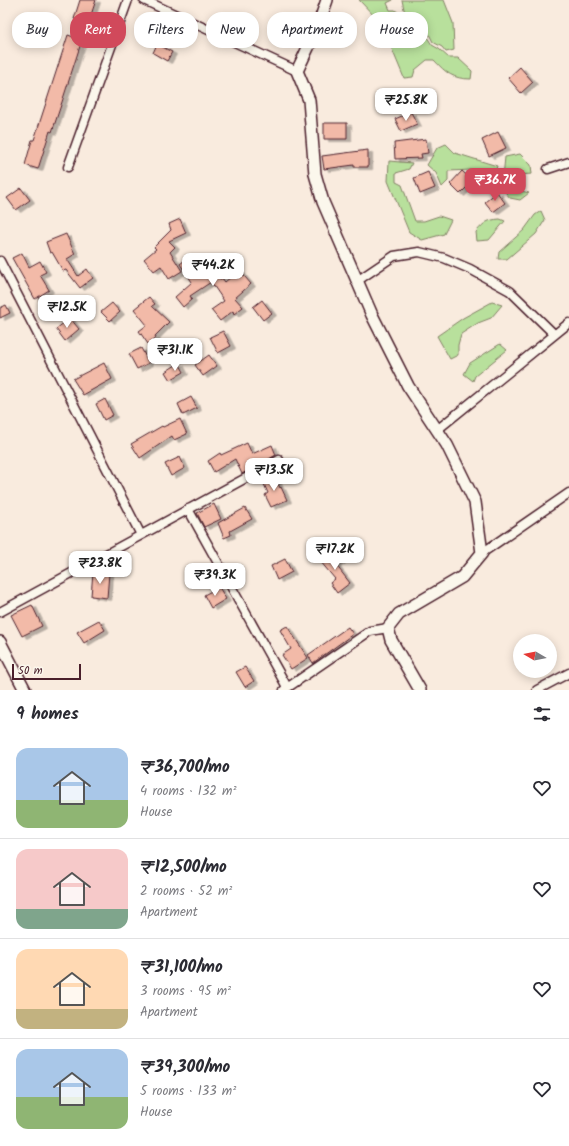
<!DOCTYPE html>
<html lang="en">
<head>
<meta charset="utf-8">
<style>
	:root { --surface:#fff; --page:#f2f2f3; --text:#2b2b33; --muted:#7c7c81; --line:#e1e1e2; --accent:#d1495b }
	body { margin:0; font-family:Kalam,sans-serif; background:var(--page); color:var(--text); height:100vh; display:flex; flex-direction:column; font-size:15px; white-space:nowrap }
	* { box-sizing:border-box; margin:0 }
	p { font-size:13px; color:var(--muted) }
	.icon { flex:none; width:22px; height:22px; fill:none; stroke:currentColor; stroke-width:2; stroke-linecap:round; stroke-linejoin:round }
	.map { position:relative; height:690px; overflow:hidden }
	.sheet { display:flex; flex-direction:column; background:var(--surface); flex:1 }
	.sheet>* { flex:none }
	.guide { position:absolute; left:12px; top:12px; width:545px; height:36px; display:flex; gap:8px }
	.needle { width:26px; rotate:280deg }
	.tools { position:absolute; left:513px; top:634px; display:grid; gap:8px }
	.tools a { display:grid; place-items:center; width:44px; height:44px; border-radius:50%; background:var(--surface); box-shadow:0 2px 10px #0003; font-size:20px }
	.scale { position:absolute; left:12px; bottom:10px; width:69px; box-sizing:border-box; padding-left:4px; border:2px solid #4a1f2b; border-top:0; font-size:11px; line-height:14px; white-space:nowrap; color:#4a1f2b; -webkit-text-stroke:3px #fbf7ec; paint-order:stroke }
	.price { position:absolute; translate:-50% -34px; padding:0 9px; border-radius:8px; background:#fff; color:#222; font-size:13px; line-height:26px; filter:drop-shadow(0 1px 2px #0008) }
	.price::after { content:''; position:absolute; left:50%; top:24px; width:12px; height:9px; margin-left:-6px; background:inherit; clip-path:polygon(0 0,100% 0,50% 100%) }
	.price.active { background:var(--accent); color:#fff }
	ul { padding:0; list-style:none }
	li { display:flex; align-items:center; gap:12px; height:100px; padding:0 16px }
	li+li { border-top:1px solid var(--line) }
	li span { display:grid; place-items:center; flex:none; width:112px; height:80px; border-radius:12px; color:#555 }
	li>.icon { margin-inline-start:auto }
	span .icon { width:48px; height:48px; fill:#fffc; stroke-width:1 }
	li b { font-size:17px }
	h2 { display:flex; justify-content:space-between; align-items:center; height:48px; padding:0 16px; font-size:17px }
	.tag { padding:0 14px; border-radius:16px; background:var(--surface); box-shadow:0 2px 10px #0003; font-size:14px; line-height:36px }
	.tag.active { background:var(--accent); color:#fff }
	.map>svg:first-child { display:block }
	.green { fill:#b8e09c; stroke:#818064 }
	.building { fill:#f2baa8; stroke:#4a1f2b; filter:url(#shadow) }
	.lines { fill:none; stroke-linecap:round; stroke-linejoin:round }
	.street-casing { stroke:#4a1f2b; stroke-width:11 }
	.secondary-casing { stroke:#4a1f2b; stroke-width:14 }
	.street { stroke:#fbf7ec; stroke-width:8 }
	.secondary { stroke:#fbf7ec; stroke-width:11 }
</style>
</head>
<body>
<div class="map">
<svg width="569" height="690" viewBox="0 0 569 690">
	<defs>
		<filter id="shadow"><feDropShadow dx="4.5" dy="2.5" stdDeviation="0" flood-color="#0004"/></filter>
	</defs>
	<rect width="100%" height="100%" fill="#f9ebde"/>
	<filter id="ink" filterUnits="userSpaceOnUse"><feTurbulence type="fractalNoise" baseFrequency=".025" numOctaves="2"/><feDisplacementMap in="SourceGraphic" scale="8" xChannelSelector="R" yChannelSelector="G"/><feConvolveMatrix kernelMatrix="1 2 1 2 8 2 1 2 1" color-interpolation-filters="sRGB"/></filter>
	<g filter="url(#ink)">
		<path class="green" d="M359 0H393L387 3 390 10H395L410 21 415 34 427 37 432 45 439 49 449 58H458L472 71 471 79C453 79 446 73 434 60H427L415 70 413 77 404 78 389 42 378 20Z
			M402 0H444L453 23 454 50 446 52 442 47 433 42 428 32 405 14Z
			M446 144 455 153 497 166 494 175 503 177 505 157 520 154 531 165 532 174 519 175 511 186 518 190 529 193 520 200 510 198 502 188 490 191 491 185 472 170 448 171V181L442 187 436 173 427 165 437 148Z
			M389 161 412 163 409 169 396 173V182L402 185 415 221H424L439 216 451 220 444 234 422 240 409 232 388 181Z
			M541 211 545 220 536 234 507 259H498L499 252 524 230 535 215Z
			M500 219 505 221 489 240 477 241 476 232C485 222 487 220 500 219Z
			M492 302 502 305 491 318 478 323 461 334 458 345V355L450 359 437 336 463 318Z
			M500 344 507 350 475 376 473 381 464 374 470 363Z"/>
		<path class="building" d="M80 0H96L88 24 74 19Z
			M151 17 161 21 158 29 148 25Z
			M68 35 82 40 62 102 52 132 50 131 38 169 25 165 32 140H34Z
			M157 44 172 52 167 61 153 53Z
			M520 67 533 82 521 93 508 78Z
			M411 112 417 124 401 131 395 119Z
			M324 123H347V139H324Z
			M498 132 506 148 489 156 482 140Z
			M426 139 428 153 421 154 422 158 395 159 394 143Z
			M368 150V167H354V165L324 169 322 156Z
			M462 171 473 181 460 194 450 184Z
			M428 172 435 188 420 194 414 178Z
			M21 188 30 200 16 210 7 198Z
			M497 192 505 203 493 212 485 202Z
			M180 219 186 233 169 241 175 247 170 252 182 271 169 279 161 266 154 271 144 259 156 249 154 247 171 230 169 224Z
			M66 234 75 254 67 259 78 276 87 269 93 278 80 288 66 270 63 271 52 252 50 253 46 242Z
			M22 253 29 267 40 261 46 272 40 275 49 290 35 299 12 258Z
			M191 255 203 267 208 263 220 279 222 278 225 282 239 270 251 284 235 298 243 307 234 314 233 311 220 321 211 310 224 301 211 282 190 296 192 299 183 307 175 297 192 282 180 264Z
			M149 297 155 304 152 306 169 322 155 336 156 338 148 344 139 331 147 325 134 309Z
			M262 300 272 313 263 320 253 307Z
			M112 303 120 312 110 321 101 312Z
			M6 305 10 313 0 318V308Z
			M70 318 79 329 65 341 56 329Z
			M223 331 231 346 218 353 210 337Z
			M141 348 149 363 137 369 129 354Z
			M209 355 217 366 203 376 195 365Z
			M104 363 112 379 83 395 73 379Z
			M179 363 184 372 170 380 165 372Z
			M191 397 197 408 183 415 178 404Z
			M105 399 113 415 104 420 96 404Z
			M180 419 187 434 174 440 172 436 140 458 131 444 162 426 163 427Z
			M247 443 252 454 272 445 276 455 242 474 235 459 214 472 208 461 220 453 221 455Z
			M180 457 185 468 171 476 165 464Z
			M275 477 280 488 281 487 287 500 271 507 265 495 268 493 263 482Z
			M214 504 221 519 204 527 197 513Z
			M245 508 252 519 230 531 231 535 224 538 218 523Z
			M333 550 342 560 336 565 350 583 337 593 330 583 335 579 320 561Z
			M285 559 292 572 277 580 271 566Z
			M93 572 109 573 107 598 91 596Z
			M219 587 226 599 211 608 204 595Z
			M32 605 42 626 22 636 11 615Z
			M99 620 105 630 84 643 77 632Z
			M287 626 308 658 291 669 282 655 291 649 280 630Z
			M348 627 353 634 313 663 308 655Z
			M245 667 254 681 245 687 236 672Z"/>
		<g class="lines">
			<defs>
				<path id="street" d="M144 0 297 71
					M68 167 128 0
					M548 169 569 162
					M0 261 141 535
					M357 281 394 256 419 252 444 258 470 269 510 291 554 334
					M437 430 569 323
					M188 509 287 687
					M482 553 569 493
					M0 612 279 460
					M284 690 370 631 388 628
					M537 690 569 673"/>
				<path id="secondary" d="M327 0 317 29 297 71 309 100 315 174 323 202 372 315 408 386 447 445 475 502 482 553 462 577 399 614 388 628 391 640 420 690
					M0 642 25 690"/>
			</defs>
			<use href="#street" class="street-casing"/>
			<use href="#secondary" class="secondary-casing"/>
			<use href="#street" class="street"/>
			<use href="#secondary" class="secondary"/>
		</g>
	</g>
</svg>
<div class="tools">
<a><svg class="needle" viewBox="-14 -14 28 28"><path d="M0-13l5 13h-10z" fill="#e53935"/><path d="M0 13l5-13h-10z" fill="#7c7c81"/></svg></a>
</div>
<div class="scale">50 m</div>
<b class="price" style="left:406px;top:122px">₹25.8K</b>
<b class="price active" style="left:495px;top:202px">₹36.7K</b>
<b class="price" style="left:213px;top:287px">₹44.2K</b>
<b class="price" style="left:67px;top:329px">₹12.5K</b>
<b class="price" style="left:175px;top:372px">₹31.1K</b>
<b class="price" style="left:274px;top:492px">₹13.5K</b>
<b class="price" style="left:335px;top:571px">₹17.2K</b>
<b class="price" style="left:100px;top:585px">₹23.8K</b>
<b class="price" style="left:215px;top:597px">₹39.3K</b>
<div class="guide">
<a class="tag">Buy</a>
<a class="tag active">Rent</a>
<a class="tag">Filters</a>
<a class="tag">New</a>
<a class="tag">Apartment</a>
<a class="tag">House</a>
</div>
</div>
<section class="sheet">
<h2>9 homes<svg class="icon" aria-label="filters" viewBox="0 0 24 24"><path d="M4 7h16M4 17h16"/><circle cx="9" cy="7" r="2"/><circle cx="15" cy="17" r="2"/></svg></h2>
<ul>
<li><span style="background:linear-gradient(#a9c7e8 65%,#8fb573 0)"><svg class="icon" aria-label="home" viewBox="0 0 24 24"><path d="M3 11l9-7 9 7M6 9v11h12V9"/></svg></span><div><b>₹36,700/mo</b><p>4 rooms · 132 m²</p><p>House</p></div><svg class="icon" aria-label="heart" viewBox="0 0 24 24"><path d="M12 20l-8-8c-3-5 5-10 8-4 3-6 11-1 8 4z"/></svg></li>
<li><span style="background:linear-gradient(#f6c9c9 75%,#7fa58c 0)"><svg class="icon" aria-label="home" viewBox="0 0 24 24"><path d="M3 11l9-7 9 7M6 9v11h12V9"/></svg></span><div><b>₹12,500/mo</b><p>2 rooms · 52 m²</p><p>Apartment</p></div><svg class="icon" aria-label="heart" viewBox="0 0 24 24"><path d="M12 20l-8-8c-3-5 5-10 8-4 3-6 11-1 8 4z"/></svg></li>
<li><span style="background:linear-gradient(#ffd9b3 75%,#c2b280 0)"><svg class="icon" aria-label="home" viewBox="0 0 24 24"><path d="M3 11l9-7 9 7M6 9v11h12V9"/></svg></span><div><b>₹31,100/mo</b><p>3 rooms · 95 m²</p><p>Apartment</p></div><svg class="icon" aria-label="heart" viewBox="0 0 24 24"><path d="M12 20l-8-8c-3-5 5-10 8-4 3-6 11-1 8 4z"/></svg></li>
<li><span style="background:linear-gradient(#a9c7e8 60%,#8fb573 0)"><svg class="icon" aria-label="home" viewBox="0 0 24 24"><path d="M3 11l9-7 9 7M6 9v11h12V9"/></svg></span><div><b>₹39,300/mo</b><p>5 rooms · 133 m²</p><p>House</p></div><svg class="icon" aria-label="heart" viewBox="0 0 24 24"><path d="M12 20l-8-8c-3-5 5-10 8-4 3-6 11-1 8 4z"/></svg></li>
</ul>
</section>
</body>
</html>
